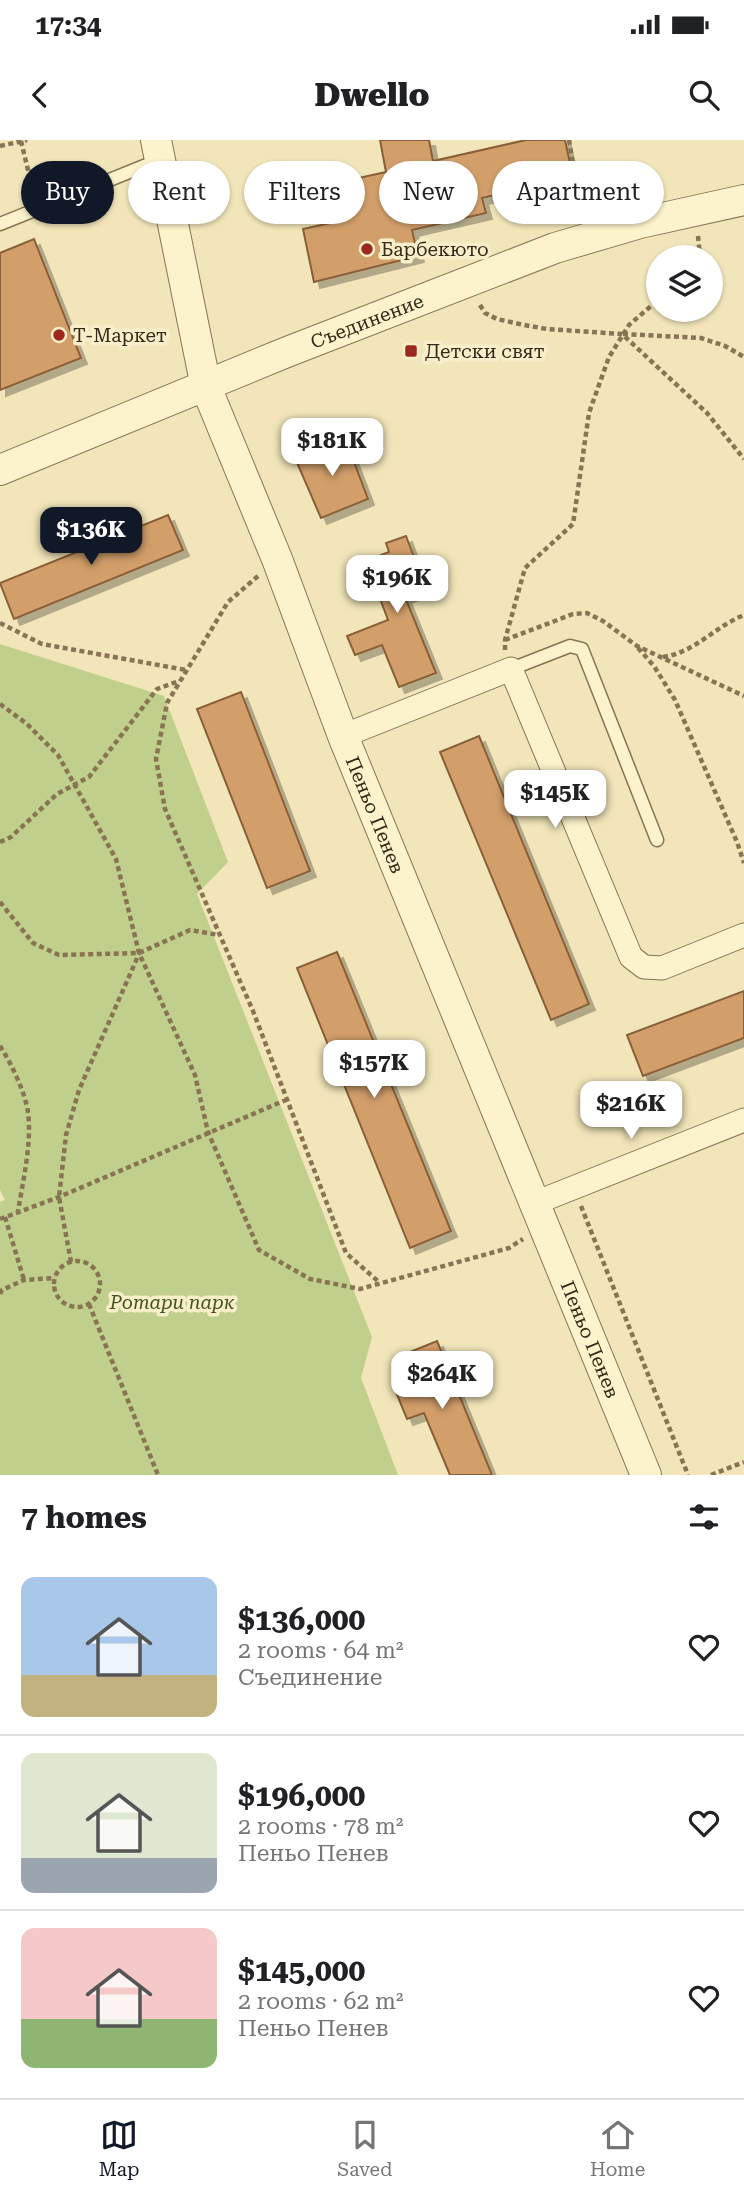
<!DOCTYPE html>
<html lang="en">
<head>
<meta charset="utf-8">
<style>
	:root { --surface:#fff; --page:#f2f2f2; --text:#202124; --muted:#757577; --line:#e0e0e0; --accent:#111827 }
	body { margin:0; font-family:"Roboto Serif",serif; background:var(--page); color:var(--text); height:100vh; display:flex; flex-direction:column; font-size:26px; white-space:nowrap }
	* { box-sizing:border-box; margin:0 }
	p { font-size:23px; color:var(--muted) }
	.icon { flex:none; width:38px; height:38px; fill:none; stroke:currentColor; stroke-width:2; stroke-linecap:round; stroke-linejoin:round }
	.map { position:relative; height:1335px; overflow:hidden }
	.details { display:flex; flex-direction:column; background:var(--surface); flex:1 }
	.details>* { flex:none }
	.guide { position:absolute; left:21px; top:21px; width:704px; height:63px; display:flex; gap:14px }
	.controls { position:absolute; left:646px; top:105px; display:grid; gap:14px }
	.controls a { display:grid; place-items:center; width:77px; height:77px; border-radius:50%; background:var(--surface); box-shadow:0 2px 5px #0004; font-size:35px }
	.price { position:absolute; translate:-50% -60px; padding:0 16px; border-radius:14px; background:#fff; color:#222; font-size:23px; line-height:46px; filter:drop-shadow(0 2px 4px #0008) }
	.price::after { content:''; position:absolute; left:50%; top:42px; width:21px; height:16px; margin-left:-10px; background:inherit; clip-path:polygon(0 0,100% 0,50% 100%) }
	.price.on { background:var(--accent); color:#fff }
	ul { padding:0; list-style:none }
	li { display:flex; align-items:center; gap:21px; height:175px; padding:0 21px }
	li+li { border-top:2px solid var(--line) }
	li span { display:grid; place-items:center; flex:none; width:196px; height:140px; border-radius:14px; color:#555 }
	li>.icon { margin-inline-start:auto }
	span .icon { width:84px; height:84px; fill:#fffc; stroke-width:1 }
	li b { font-size:30px }
	h2 { display:flex; justify-content:space-between; align-items:center; height:84px; padding:0 21px; font-size:30px }
	.tag { padding:0 24px; border-radius:32px; background:var(--surface); box-shadow:0 2px 5px #0004; font-size:24px; line-height:63px }
	.tag.on { background:var(--accent); color:#fff }
	.status { display:flex; justify-content:space-between; align-items:center; height:49px; padding:0 35px; background:var(--surface); direction:ltr }
	.status svg { height:19px; fill:currentColor }
	header { display:flex; justify-content:space-between; align-items:center; height:91px; padding:0 21px; background:var(--surface); font-size:32px; font-weight:800 }
	.menu { display:flex; justify-content:space-around; align-items:center; height:98px; border-top:2px solid var(--line); background:var(--surface); font-size:19px; color:var(--muted) }
	.menu a { display:grid; justify-items:center; gap:4px }
	.menu .on { color:var(--accent) }
	.map>svg:first-child { display:block }
	.green { fill:#c1cf8d }
	.building { fill:#d29f6b; stroke:#895f37; stroke-width:2; filter:url(#shadow) }
	.lines { fill:none; stroke-linecap:round; stroke-linejoin:round }
	.service-casing { stroke:#887453; stroke-width:15 }
	.minor-casing { stroke:#887453; stroke-width:25 }
	.tertiary-casing { stroke:#887453; stroke-width:32 }
	.path { stroke:#887453; stroke-width:4.5; stroke-dasharray:5 3.5; stroke-linecap:butt }
	.service { stroke:#fcf2cc; stroke-width:12 }
	.minor { stroke:#fcf2cc; stroke-width:23 }
	.tertiary { stroke:#fcf2cc; stroke-width:30 }
	.poi-dot { fill:#9c281e; stroke:#f8eec9; stroke-width:2.5 }
	.labels { text-anchor:middle; dominant-baseline:central; stroke-width:7; stroke-linejoin:round; paint-order:stroke }
	.poi-label { font-size:19px; fill:#362919; stroke:#f8eec9; text-anchor:start }
	.street-label { font-size:19px; fill:#362919; stroke:#f8eec9 }
	.park-label { font-size:19px; font-style:italic; fill:#42541e; stroke:#f8eec9 }
</style>
</head>
<body>
<div class="status"><b>17:34</b><svg viewBox="0 0 49 12"><path d="M0 12V9h3v3zM5 12V6h3v6zM10 12V3h3v9zM15 12V0h3v12zM26 1h20v11H26zM47 4h2v5h-2z"/></svg></div>
<header><svg class="icon" aria-label="back" viewBox="0 0 24 24"><path d="M15 5l-7 7 7 7"/></svg>Dwello<svg class="icon" aria-label="search" viewBox="0 0 24 24"><circle cx="10" cy="10" r="6"/><path d="M15 15l6 6"/></svg></header>
<div class="map">
<svg width="744" height="1335" viewBox="0 0 744 1335">
	<defs>
		<filter id="shadow"><feDropShadow dx="6" dy="6" stdDeviation="0" flood-color="#0004"/></filter>
	</defs>
	<rect width="100%" height="100%" fill="#f1e5b9"/>
	<path class="green" d="M0 504 164 556 228 722 197 754 372 1197 361 1238 398 1335H0V1062L5 1060 0 1050Z"/>
	<path class="building" d="M380 0H429L433 21 526 0H565L573 37 482 58 486 73 412 90 418 116 314 142 303 89 344 80 336 43 386 32Z
		M34 99 81 218 0 250V113Z
		M345 298 368 359 321 378 295 318Z
		M168 375 183 410 14 479 0 443Z
		M406 396 426 449 405 457 436 533 399 547 382 505 355 515 347 496 388 480 366 421 389 412 386 403Z
		M241 552 310 731 267 748 197 569Z
		M479 596 589 864 551 880 440 612Z
		M337 812 451 1091 410 1108 297 828Z
		M744 851V898L643 936 627 895Z
		M437 1201 492 1335H450L424 1273 407 1279 396 1252 412 1245 400 1216Z"/>
	<g class="lines">
		<defs>
			<path id="service" d="M0 84 159 20
				M511 529 570 506 582 509 657 700"/>
			<path id="minor" d="M343 596 511 529 631 817 644 827 662 828 744 795
				M535 1063 744 980"/>
			<g id="tertiary">
				<path id="s1" d="M156 0 206 247 277 419 343 596 646 1335"/>
				<path id="s2" d="M0 330 287 212 555 108 640 83 744 60"/>
			</g>
		</defs>
		<use href="#service" class="service-casing"/>
		<use href="#minor" class="minor-casing"/>
		<use href="#tertiary" class="tertiary-casing"/>
		<path class="path" d="M569 0 581 74
			M21 1 34 55
			M0 6 27 0
			M698 96 700 117
			M480 165 485 173 497 179 524 185 547 189 622 194 707 273 744 319
			M623 194 701 198 725 206 744 217
			M258 436 228 462 167 563 156 619 165 669 253 871 346 1113 380 1143
			M0 483 42 504 186 530
			M505 500 573 474 587 473 603 481 637 506 744 556
			M638 508 654 526 675 560 737 702 744 723
			M505 510V500L525 428 573 384 589 273 609 217 629 185 658 160
			M663 517C696 512 714 487 744 475
			M0 564 27 584 58 615 116 719 139 813 195 935 208 992 259 1110 310 1139 360 1149 509 1108 523 1099
			M0 702 11 697 57 654 89 637 157 549 179 541
			M0 762 33 803 59 815 139 813 190 790 219 795
			M0 906C11 923 25 952 28 972 32 1003 23 1041 18 1071
			M581 1066 688 1335
			M5 1077 24 1140
			M0 1079 59 1057 288 959
			M54 1144a23 23 0 1 1 46 0a23 23 0 1 1-46 0Z
			M71 1122 59 1057 66 995 79 950 139 814
			M0 1154 2 1150 24 1140 55 1138
			M89 1164 158 1335
			M711 1335 744 1322"/>
		<use href="#service" class="service"/>
		<use href="#minor" class="minor"/>
		<use href="#tertiary" class="tertiary"/>
	</g>
	<g class="poi-dot">
		<circle cx="367" cy="109" r="7"/>
		<circle cx="59" cy="195" r="7"/>
		<rect x="404" y="204" width="14" height="14" rx="3.5"/>
	</g>
	<g class="labels">
		<g class="poi-label">
			<text x="381" y="109">Барбекюто</text>
			<text x="73" y="195">Т-Маркет</text>
			<text x="425" y="211">Детски свят</text>
		</g>
		<g class="street-label">
			<text stroke="none"><textPath href="#s2" startOffset="396">Съединение</textPath></text>
			<text stroke="none"><textPath href="#s1" startOffset="712">Пеньо Пенев</textPath></text>
			<text stroke="none"><textPath href="#s1" startOffset="1279">Пеньо Пенев</textPath></text>
		</g>
		<g class="park-label">
			<text x="172" y="1162">Ротари парк</text>
		</g>
	</g>
</svg>
<div class="controls">
<a><svg class="icon" aria-label="layers" viewBox="0 0 24 24"><path d="M12 4l9 5-9 5-9-5zM3 14l9 5 9-5"/></svg></a>
</div>
<b class="price" style="left:332px;top:338px">$181K</b>
<b class="price on" style="left:91px;top:427px">$136K</b>
<b class="price" style="left:397px;top:475px">$196K</b>
<b class="price" style="left:555px;top:690px">$145K</b>
<b class="price" style="left:374px;top:960px">$157K</b>
<b class="price" style="left:631px;top:1001px">$216K</b>
<b class="price" style="left:442px;top:1271px">$264K</b>
<div class="guide">
<a class="tag on">Buy</a>
<a class="tag">Rent</a>
<a class="tag">Filters</a>
<a class="tag">New</a>
<a class="tag">Apartment</a>
</div>
</div>
<section class="details">
<h2>7 homes<svg class="icon" aria-label="filters" viewBox="0 0 24 24"><path d="M4 7h16M4 17h16"/><circle cx="9" cy="7" r="2"/><circle cx="15" cy="17" r="2"/></svg></h2>
<ul>
<li><span style="background:linear-gradient(#a9c7e8 70%,#c2b280 0)"><svg class="icon" aria-label="home" viewBox="0 0 24 24"><path d="M3 11l9-7 9 7M6 9v11h12V9"/></svg></span><div><b>$136,000</b><p>2 rooms · 64 m²</p><p>Съединение</p></div><svg class="icon" aria-label="heart" viewBox="0 0 24 24"><path d="M12 20l-8-8c-3-5 5-10 8-4 3-6 11-1 8 4z"/></svg></li>
<li><span style="background:linear-gradient(#dfe7d0 75%,#9aa5b1 0)"><svg class="icon" aria-label="home" viewBox="0 0 24 24"><path d="M3 11l9-7 9 7M6 9v11h12V9"/></svg></span><div><b>$196,000</b><p>2 rooms · 78 m²</p><p>Пеньо Пенев</p></div><svg class="icon" aria-label="heart" viewBox="0 0 24 24"><path d="M12 20l-8-8c-3-5 5-10 8-4 3-6 11-1 8 4z"/></svg></li>
<li><span style="background:linear-gradient(#f6c9c9 65%,#8fb573 0)"><svg class="icon" aria-label="home" viewBox="0 0 24 24"><path d="M3 11l9-7 9 7M6 9v11h12V9"/></svg></span><div><b>$145,000</b><p>2 rooms · 62 m²</p><p>Пеньо Пенев</p></div><svg class="icon" aria-label="heart" viewBox="0 0 24 24"><path d="M12 20l-8-8c-3-5 5-10 8-4 3-6 11-1 8 4z"/></svg></li>
</ul>
</section>
<nav class="menu">
<a class="on"><svg class="icon" aria-label="map" viewBox="0 0 24 24"><path d="M3 6l6-2 6 2 6-2v14l-6 2-6-2-6 2zM9 4v14M15 6v14"/></svg>Map</a>
<a><svg class="icon" aria-label="saved" viewBox="0 0 24 24"><path d="M7 4h10v16l-5-4-5 4z"/></svg>Saved</a>
<a><svg class="icon" aria-label="home" viewBox="0 0 24 24"><path d="M3 11l9-7 9 7M6 9v11h12V9"/></svg>Home</a>
</nav>
</body>
</html>
